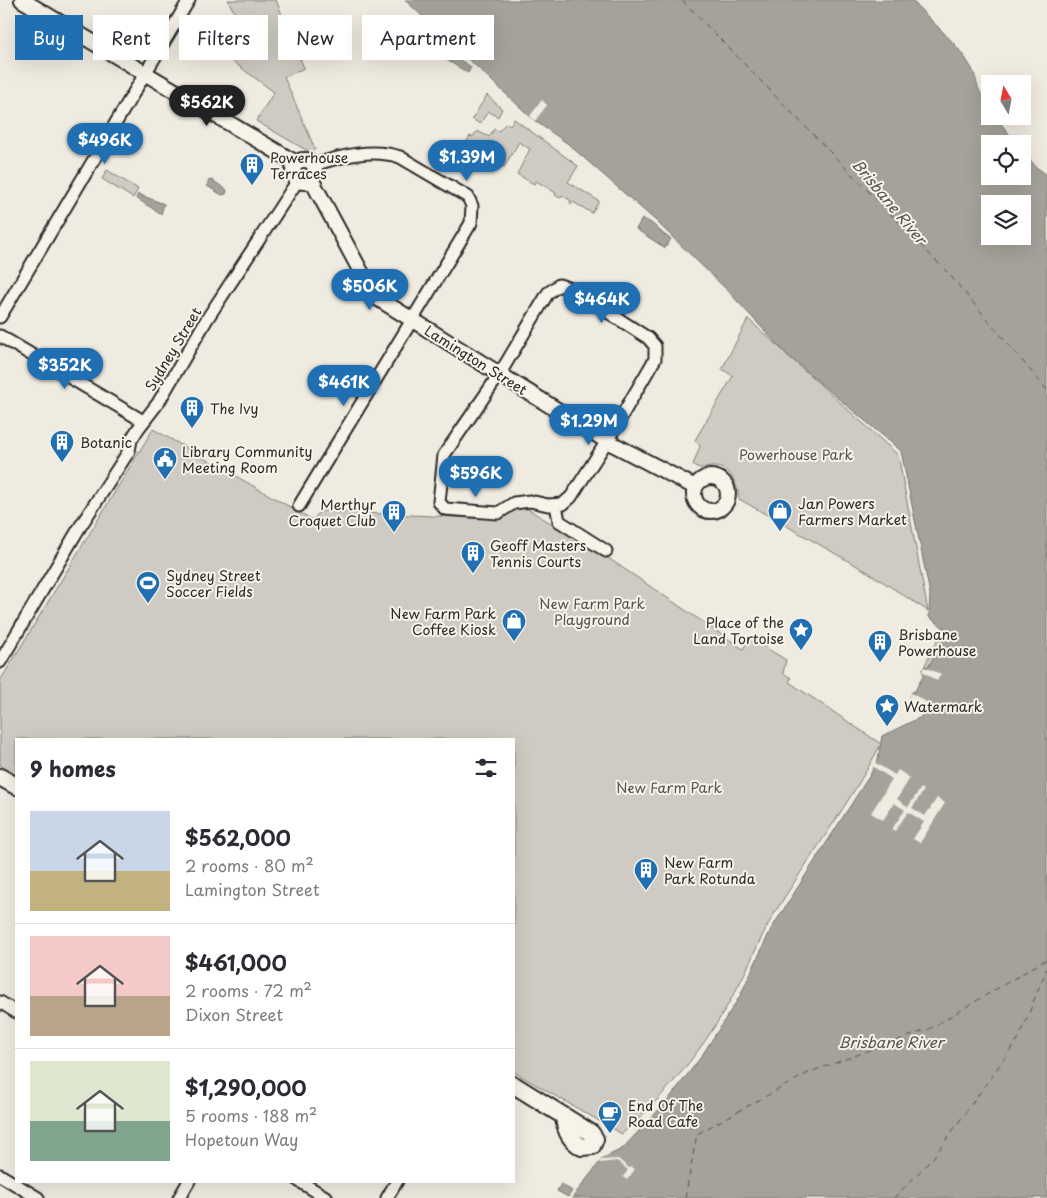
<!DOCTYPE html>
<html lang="en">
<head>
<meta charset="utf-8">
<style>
	:root { --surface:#fff; --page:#f2f2f3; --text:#2b2b33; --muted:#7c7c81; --line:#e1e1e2; --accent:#1f6fb2 }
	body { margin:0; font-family:"Playpen Sans",sans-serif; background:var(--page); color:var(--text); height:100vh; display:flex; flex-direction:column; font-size:19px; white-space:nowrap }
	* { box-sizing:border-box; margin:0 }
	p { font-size:16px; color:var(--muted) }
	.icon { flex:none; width:28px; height:28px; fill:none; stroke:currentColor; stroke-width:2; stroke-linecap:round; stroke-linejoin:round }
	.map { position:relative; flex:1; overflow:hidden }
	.details { position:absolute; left:15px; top:738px; width:500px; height:445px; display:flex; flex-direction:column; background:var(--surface); border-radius:0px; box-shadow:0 5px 20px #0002 }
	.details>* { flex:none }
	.banner { position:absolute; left:15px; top:15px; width:500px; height:45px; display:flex; gap:10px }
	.needle { width:32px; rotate:350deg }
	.tools { position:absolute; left:981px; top:75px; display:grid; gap:10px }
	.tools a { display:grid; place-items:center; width:50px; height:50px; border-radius:0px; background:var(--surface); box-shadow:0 5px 20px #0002; font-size:25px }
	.price { position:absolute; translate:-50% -42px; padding:0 11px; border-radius:18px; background:var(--accent); color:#fff; font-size:16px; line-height:32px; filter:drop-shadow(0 1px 2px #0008) }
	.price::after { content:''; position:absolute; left:50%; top:30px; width:15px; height:11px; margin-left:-8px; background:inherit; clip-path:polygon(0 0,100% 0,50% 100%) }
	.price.current { background:#222; color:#fff }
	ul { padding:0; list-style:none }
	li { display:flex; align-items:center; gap:15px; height:125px; padding:0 15px }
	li+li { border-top:1px solid var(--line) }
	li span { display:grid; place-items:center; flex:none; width:140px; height:100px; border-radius:0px; color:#555 }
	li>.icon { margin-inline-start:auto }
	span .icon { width:60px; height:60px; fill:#fffc; stroke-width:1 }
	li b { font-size:21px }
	h2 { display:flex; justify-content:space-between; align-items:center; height:60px; padding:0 15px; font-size:21px }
	.pill { padding:0 18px; border-radius:0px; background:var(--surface); box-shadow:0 5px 20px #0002; font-size:18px; line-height:45px }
	.pill.current { background:var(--accent); color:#fff }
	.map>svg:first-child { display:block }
	.green { fill:#cfcbc2; stroke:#7d7b76 }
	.water { fill:#a4a29a; stroke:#74726e; fill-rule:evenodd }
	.pier { fill:#efebe0 }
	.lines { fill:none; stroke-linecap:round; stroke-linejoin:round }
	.ferry { stroke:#555552; stroke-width:1; stroke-dasharray:6 5; stroke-linecap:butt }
	.minor-casing { stroke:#2b2b2b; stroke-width:15 }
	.tertiary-casing { stroke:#2b2b2b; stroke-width:18 }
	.secondary-casing { stroke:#2b2b2b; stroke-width:20 }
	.minor { stroke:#f7f3e8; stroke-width:11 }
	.tertiary { stroke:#f7f3e8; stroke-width:14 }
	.secondary { stroke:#f7f3e8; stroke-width:16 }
	.labels { text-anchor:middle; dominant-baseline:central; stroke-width:4; stroke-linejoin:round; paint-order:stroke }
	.poi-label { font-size:14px; fill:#2b2b2b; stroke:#f7f3e8; text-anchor:start }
	.street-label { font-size:14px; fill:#2b2b2b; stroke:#f7f3e8 }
	.park-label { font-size:14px; fill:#545351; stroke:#f7f3e8 }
	.water-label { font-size:15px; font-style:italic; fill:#555552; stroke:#f7f3e8 }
</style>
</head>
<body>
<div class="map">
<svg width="1047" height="1198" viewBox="0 0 1047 1198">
	<rect width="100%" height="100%" fill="#efebe0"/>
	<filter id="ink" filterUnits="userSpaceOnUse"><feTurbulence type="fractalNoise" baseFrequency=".02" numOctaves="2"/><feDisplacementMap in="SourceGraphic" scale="10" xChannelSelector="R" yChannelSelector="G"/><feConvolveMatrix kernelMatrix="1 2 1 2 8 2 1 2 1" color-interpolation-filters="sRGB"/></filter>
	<g filter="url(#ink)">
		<path class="green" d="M228 0H276L304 68 284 77 315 149 311 153 256 121 274 92 228 58 223 48 239 22Z
			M487 95 502 109 498 117 488 111 480 124 472 119Z
			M514 119 578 166 568 182 599 201 592 213 573 202 571 204 570 200 562 195 560 198 555 195 556 193 536 181 534 184 517 174 530 149 519 142 504 167 465 144 470 136 473 137 477 131 489 137 494 129 499 131 506 123 510 125Z
			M107 170 138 189 133 198 102 179Z
			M748 319 898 455 928 611 866 571 739 499C738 486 732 469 717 467 706 466 703 471 693 465L700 446 695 440 733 376 722 369Z
			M153 429 313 520 320 511 501 519 518 508H526L605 556 743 649 750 638 786 660 783 673 791 678 789 682 881 744C850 803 809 857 774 914 759 939 749 967 735 992 706 1046 667 1094 622 1134L514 1072V739H16V775L0 765V681Z
			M944 626 947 630 929 666 924 667Z"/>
		<path class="water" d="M405 0H912C931 22 956 41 971 67 976 75 976 84 980 92 984 101 990 106 990 116H995L1017 144H990V176H1022L1023 151 1036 167 1047 175V1198H572L603 1158 622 1149 668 1100 701 1057 740 996 771 929 870 775 878 759 882 736 923 716 906 704 912 692 915 691 924 674 922 671 924 667 929 666 947 630 929 617 930 594 901 451 788 356 727 290 656 221 567 143 535 121ZM990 204H1022V236H990Z
			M438 40 446 44 452 55 471 67 468 73 432 51Z
			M212 180 227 190 226 194 222 195 207 186 208 181Z
			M138 194 164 204 161 214 136 198Z
			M642 219C654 221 660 234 671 239L665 248 636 229Z
			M561 1184 572 1191 568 1197 557 1191Z"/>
		<path class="pier" d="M542 100 547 105 535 121 530 116Z
			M924 667 941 674 937 681 922 671Z
			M911 693 928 703 921 714 920 710 907 702Z
			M874 762 895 775 898 770 910 778 897 799 908 807 921 788 924 790 912 808 925 816 937 798 945 803 920 843 913 839 924 822 908 812 895 831 892 829 905 810 894 803 883 820 871 813 892 779 872 766Z
			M618 1159 629 1168 631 1167 635 1169 627 1180 623 1177 628 1170 617 1161 599 1163 601 1160Z"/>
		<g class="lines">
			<path class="ferry" d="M682 0 948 273 1047 390
				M685 1198 697 1134 810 1072 929 1029 1047 959
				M894 1198 933 1158 1019 1038 1047 968"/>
			<defs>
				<path id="minor" d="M559 285 572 289 648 338 655 346V359L607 441 571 497 563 504 548 505 530 501 514 503 498 513 445 509 439 502 444 455 499 375 548 293Z
					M0 317 189 0
					M0 336 143 421
					M556 505 559 521 606 551
					M299 506 471 223 472 206 468 197 400 157C372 148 341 156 314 165
					M0 662 78 530 129 451 131 440 138 429 158 403 207 319 298 180
					M0 1002 16 1012
					M0 1175 38 1198
					M299 1181 327 1198
					M179 1198 189 1181
					M387 1198 397 1181"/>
				<path id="tertiary" d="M22 0 296 163
					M293 171a11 11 0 1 1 22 0a11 11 0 1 1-22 0Z
					M311 179 374 296 607 441 695 487
					M694 494a17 17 0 1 1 34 0a17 17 0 1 1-34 0Z"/>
				<path id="secondary" d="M0 777 16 786
					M514 1085 591 1133 595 1139 592 1146 582 1147C570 1140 566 1132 564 1118"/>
			</defs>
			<use href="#minor" class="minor-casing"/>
			<use href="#tertiary" class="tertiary-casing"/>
			<use href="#secondary" class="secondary-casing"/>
			<use href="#minor" class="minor"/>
			<use href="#tertiary" class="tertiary"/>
			<use href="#secondary" class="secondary"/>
		</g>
	</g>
	<defs>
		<symbol id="building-pin" viewBox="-11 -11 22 30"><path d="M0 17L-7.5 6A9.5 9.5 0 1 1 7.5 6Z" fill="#1f6fb2" stroke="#f7f3e8"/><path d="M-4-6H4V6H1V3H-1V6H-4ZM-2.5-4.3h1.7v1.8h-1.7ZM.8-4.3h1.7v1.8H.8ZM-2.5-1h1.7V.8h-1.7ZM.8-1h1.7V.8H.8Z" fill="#fff"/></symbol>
		<symbol id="civic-pin" viewBox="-11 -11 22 30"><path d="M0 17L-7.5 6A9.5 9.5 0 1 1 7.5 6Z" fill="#1f6fb2" stroke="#f7f3e8"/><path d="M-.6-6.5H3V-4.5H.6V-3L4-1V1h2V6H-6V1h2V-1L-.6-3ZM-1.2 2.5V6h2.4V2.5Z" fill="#fff"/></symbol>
		<symbol id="shop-pin" viewBox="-11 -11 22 30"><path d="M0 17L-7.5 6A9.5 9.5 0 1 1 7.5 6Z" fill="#1f6fb2" stroke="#f7f3e8"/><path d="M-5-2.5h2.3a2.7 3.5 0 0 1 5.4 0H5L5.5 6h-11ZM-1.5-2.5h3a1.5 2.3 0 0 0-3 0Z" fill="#fff"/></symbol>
		<symbol id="stadium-pin" viewBox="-11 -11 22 30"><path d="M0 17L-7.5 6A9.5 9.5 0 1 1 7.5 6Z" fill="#1f6fb2" stroke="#f7f3e8"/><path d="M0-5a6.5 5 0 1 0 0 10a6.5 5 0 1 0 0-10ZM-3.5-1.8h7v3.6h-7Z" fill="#fff"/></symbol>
		<symbol id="sight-pin" viewBox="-11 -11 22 30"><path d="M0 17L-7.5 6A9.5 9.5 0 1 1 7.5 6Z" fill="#1f6fb2" stroke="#f7f3e8"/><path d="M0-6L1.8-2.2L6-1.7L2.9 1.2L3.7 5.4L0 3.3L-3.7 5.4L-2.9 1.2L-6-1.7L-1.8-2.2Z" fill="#fff"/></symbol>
		<symbol id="cafe-pin" viewBox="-11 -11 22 30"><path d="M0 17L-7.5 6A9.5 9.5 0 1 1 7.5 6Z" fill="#1f6fb2" stroke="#f7f3e8"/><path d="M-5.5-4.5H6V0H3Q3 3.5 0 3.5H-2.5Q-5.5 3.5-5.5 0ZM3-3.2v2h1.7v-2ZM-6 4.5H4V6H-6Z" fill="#fff"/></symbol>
	</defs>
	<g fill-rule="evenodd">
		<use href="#building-pin" x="238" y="151" width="28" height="38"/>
		<use href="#building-pin" x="178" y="394" width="28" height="38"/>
		<use href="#building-pin" x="48" y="428" width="28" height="38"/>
		<use href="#civic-pin" x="151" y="445" width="28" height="38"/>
		<use href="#shop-pin" x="766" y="497" width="28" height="38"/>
		<use href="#building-pin" x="380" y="498" width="28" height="38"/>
		<use href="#building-pin" x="459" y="539" width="28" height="38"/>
		<use href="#stadium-pin" x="134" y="569" width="28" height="38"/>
		<use href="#shop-pin" x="500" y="607" width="28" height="38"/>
		<use href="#sight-pin" x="787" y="616" width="28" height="38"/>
		<use href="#building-pin" x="866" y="628" width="28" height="38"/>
		<use href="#sight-pin" x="873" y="692" width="28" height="38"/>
		<use href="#building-pin" x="632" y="856" width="28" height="38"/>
		<use href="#cafe-pin" x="596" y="1099" width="28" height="38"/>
	</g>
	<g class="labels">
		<g class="poi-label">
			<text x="270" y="157">Powerhouse<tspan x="270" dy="16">Terraces</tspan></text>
			<text x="210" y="408">The Ivy</text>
			<text x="80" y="442">Botanic</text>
			<text x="182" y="451">Library Community<tspan x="182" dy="16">Meeting Room</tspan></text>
			<text x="798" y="503">Jan Powers<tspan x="798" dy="16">Farmers Market</tspan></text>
			<text x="376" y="504" text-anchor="end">Merthyr<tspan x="376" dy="16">Croquet Club</tspan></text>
			<text x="490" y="545">Geoff Masters<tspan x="490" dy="16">Tennis Courts</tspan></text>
			<text x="166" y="575">Sydney Street<tspan x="166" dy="16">Soccer Fields</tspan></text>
			<text x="496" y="613" text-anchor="end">New Farm Park<tspan x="496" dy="16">Coffee Kiosk</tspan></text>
			<text x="784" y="622" text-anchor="end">Place of the<tspan x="784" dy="16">Land Tortoise</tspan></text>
			<text x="898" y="634">Brisbane<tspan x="898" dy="16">Powerhouse</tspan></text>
			<text x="904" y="706">Watermark</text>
			<text x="664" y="862">New Farm<tspan x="664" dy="16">Park Rotunda</tspan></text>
			<text x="628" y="1105">End Of The<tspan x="628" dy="16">Road Cafe</tspan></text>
		</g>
		<g class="street-label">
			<text transform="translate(173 349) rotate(-59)">Sydney Street</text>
			<text transform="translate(476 360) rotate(32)">Lamington Street</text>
		</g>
		<g class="park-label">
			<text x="796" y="454">Powerhouse Park</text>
			<text x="592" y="603">New Farm Park<tspan x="592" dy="16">Playground</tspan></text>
			<text x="669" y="787">New Farm Park</text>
		</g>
		<g class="water-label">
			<text transform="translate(890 201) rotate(50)">Brisbane River</text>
			<text x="891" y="1041">Brisbane River</text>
		</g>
	</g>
</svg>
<div class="tools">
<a><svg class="needle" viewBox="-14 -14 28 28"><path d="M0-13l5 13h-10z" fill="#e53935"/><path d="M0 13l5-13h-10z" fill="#7c7c81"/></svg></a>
<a><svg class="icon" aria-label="locate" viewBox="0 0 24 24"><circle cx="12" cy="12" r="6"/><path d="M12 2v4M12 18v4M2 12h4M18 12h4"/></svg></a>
<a><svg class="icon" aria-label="layers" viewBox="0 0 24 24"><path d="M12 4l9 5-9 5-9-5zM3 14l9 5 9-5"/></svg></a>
</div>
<b class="price current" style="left:207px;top:127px">$562K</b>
<b class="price" style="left:105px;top:165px">$496K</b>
<b class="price" style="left:467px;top:182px">$1.39M</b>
<b class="price" style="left:370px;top:311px">$506K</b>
<b class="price" style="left:602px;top:324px">$464K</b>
<b class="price" style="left:65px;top:390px">$352K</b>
<b class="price" style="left:344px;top:407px">$461K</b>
<b class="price" style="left:589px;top:446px">$1.29M</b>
<b class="price" style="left:476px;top:498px">$596K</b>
<div class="banner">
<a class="pill current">Buy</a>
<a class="pill">Rent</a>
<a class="pill">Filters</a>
<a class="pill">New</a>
<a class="pill">Apartment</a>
</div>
<section class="details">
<h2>9 homes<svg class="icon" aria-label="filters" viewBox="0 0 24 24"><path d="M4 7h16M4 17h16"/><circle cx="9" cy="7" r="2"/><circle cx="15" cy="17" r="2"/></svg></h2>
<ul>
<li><span style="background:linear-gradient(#c9d6e8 60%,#c2b280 0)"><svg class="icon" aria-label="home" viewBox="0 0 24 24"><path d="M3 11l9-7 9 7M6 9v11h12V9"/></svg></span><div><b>$562,000</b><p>2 rooms · 80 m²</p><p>Lamington Street</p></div></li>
<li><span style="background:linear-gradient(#f6c9c9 60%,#b9a48a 0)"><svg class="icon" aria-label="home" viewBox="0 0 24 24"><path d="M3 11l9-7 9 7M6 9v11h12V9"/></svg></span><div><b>$461,000</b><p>2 rooms · 72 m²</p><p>Dixon Street</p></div></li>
<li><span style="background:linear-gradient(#dfe7d0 60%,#7fa58c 0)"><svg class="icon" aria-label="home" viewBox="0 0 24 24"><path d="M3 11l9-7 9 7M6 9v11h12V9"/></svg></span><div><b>$1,290,000</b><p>5 rooms · 188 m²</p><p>Hopetoun Way</p></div></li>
</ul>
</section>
</div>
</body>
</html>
